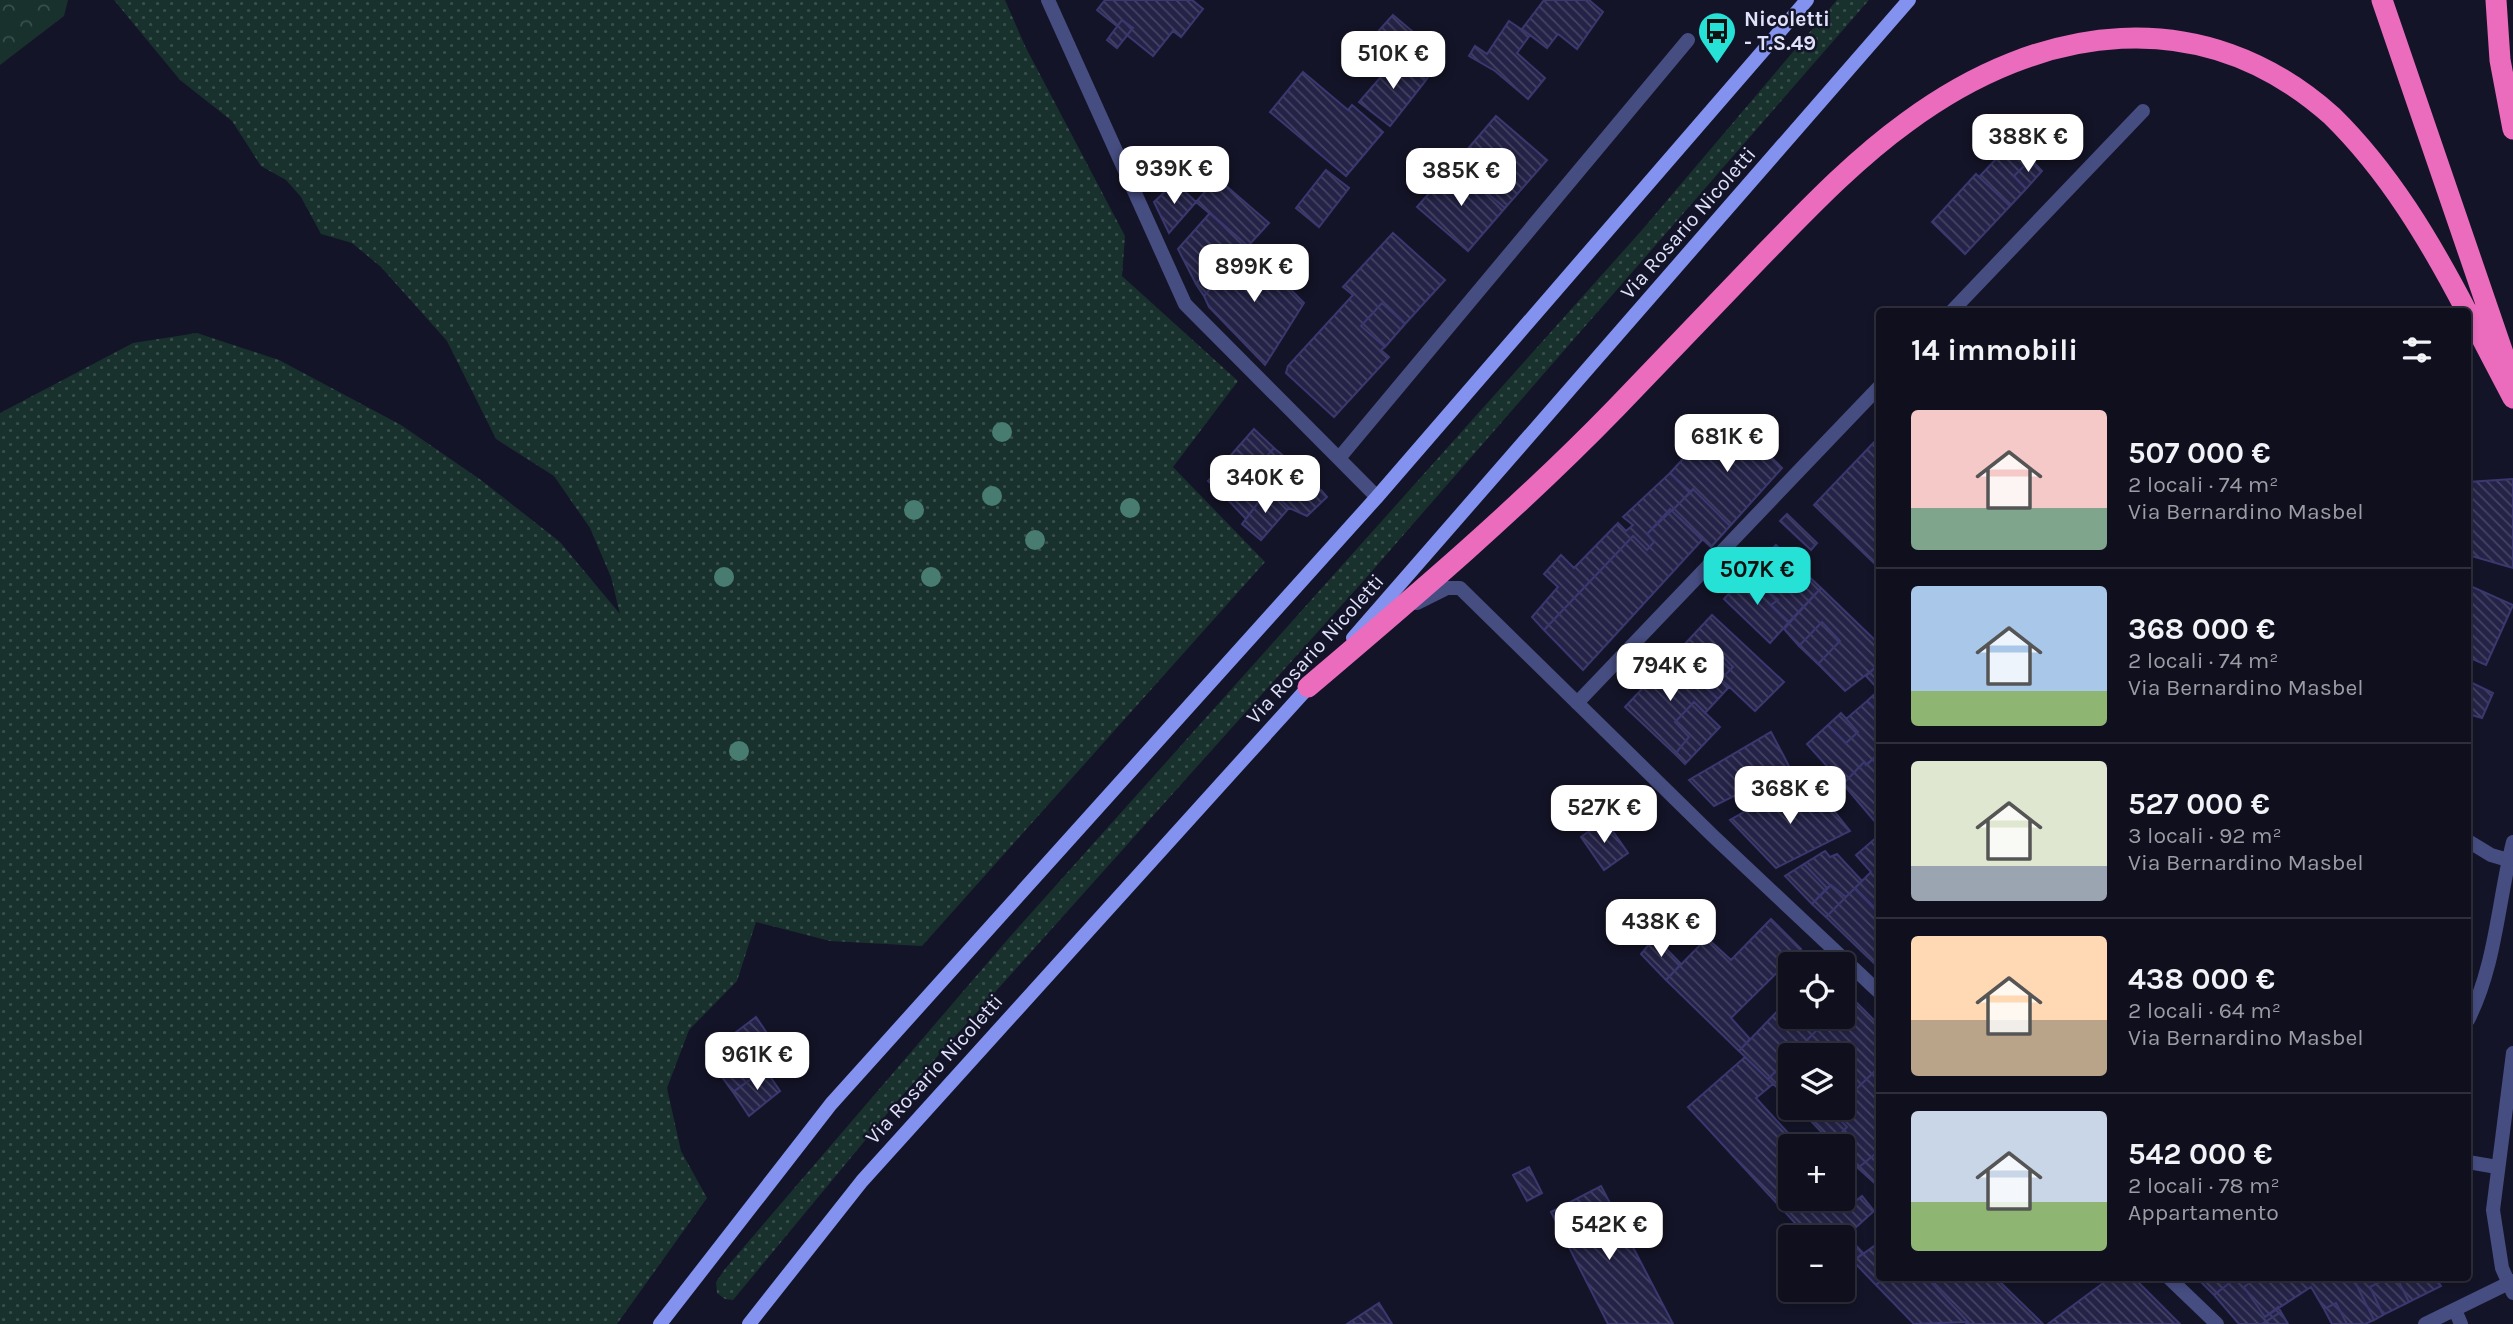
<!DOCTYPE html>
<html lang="it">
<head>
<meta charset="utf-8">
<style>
	:root { --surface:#0f0f1e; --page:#1d1d2b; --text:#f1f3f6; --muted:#9b9ca4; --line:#2f2f3c; --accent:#25e1d6 }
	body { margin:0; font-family:Karla,sans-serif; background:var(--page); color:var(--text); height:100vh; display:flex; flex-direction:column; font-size:26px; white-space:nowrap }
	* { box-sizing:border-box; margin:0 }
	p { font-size:23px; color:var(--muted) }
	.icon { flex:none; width:38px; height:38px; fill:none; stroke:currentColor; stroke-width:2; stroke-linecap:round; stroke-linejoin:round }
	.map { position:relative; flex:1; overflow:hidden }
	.details { position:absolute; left:1876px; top:308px; width:595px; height:973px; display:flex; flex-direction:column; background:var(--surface); border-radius:7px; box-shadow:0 4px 10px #0003,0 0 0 2px var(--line) }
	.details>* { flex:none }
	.tools { position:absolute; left:1778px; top:952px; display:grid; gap:14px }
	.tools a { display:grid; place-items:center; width:77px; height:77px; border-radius:7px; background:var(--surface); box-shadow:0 4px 10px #0003,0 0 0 2px var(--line); font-size:35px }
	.price { position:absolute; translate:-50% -60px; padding:0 16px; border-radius:14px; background:#fff; color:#222; font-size:23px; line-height:46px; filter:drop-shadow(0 2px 4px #0008) }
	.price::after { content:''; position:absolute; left:50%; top:42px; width:21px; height:16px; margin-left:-10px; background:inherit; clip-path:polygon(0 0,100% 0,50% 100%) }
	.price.current { background:var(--accent); color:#111 }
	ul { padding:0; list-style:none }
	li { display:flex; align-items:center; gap:21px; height:175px; padding:0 35px }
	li+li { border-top:2px solid var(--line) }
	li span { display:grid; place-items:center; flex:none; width:196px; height:140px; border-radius:7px; color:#555 }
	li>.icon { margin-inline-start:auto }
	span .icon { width:84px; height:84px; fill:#fffc; stroke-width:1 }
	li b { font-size:30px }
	h2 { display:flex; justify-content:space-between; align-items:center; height:84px; padding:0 35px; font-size:30px }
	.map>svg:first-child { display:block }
	.grass { fill:url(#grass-dots) }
	.park { fill:url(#park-crowns) }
	.building { fill:url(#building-back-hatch); stroke:#3a386f; stroke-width:2 }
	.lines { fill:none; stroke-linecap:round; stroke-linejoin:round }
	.minor { stroke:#464d81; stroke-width:14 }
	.tertiary { stroke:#464d81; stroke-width:14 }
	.secondary { stroke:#8392ee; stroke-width:14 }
	.motorway { stroke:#eb6bbd; stroke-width:21 }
	.tree { fill:#497c70 }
	.labels { text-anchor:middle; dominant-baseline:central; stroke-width:5; stroke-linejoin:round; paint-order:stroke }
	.poi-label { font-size:21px; font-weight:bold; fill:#e0e1fb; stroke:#141428; text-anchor:start }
	.street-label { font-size:21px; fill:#e0e1fb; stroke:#141428 }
</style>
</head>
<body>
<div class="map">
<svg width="2513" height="1324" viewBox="0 0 2513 1324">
	<defs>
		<pattern id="grass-dots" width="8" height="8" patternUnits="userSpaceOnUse" patternTransform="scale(1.75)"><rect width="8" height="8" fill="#18312c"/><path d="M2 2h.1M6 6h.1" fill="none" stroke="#394f4c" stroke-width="1.8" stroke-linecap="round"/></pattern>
		<pattern id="park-crowns" width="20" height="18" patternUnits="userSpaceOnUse" patternTransform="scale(1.75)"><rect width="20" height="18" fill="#18312c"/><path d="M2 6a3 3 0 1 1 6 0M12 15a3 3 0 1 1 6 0" fill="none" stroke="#394f4c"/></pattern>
		<pattern id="building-back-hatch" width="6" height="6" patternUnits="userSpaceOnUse" patternTransform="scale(1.75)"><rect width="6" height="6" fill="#242347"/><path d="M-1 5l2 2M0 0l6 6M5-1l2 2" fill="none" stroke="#444362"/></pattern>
	</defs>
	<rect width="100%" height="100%" fill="#141428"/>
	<path class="grass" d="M114 0H1005L1025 46 1125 236 1122 276 1238 381 1173 467 1265 562 922 946 830 941 756 922 737 981 689 1030 667 1088 681 1151 707 1198 617 1324H0V413L133 343 197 333 279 360 401 425 481 480 560 542 620 614 611 577 590 528 554 476 496 439 447 341 381 267 352 243 321 234 301 197 286 180 261 166 232 121 180 80Z
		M1837 0H1869L1366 578 901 1097 733 1300 725 1299 717 1293 716 1282 725 1269 1008 939 1642 230Z"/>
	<path class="park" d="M0 0H68L64 16 0 65Z"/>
	<path class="building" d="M1105 0H1192L1203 9 1181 37 1173 31 1153 56 1127 35 1133 28 1122 20 1117 26 1097 10Z
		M1544 0H1589L1603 12 1577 49 1558 34 1547 48 1522 29Z
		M1393 15 1412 31 1395 51 1375 35Z
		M1122 20 1133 28 1117 48 1107 40Z
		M1509 21 1530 35 1517 53 1545 78 1528 99 1495 71 1469 56 1475 46 1487 54Z
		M1412 31 1442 57 1426 80 1395 51Z
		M1399 56 1426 80 1390 126 1359 102Z
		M1303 72 1348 110 1352 105 1383 132 1346 176 1270 112Z
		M1496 116 1547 160 1505 208 1454 165Z
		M2000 125 2031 159 2014 176 2026 189 2010 206 1979 177 1998 157 1982 140Z
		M2031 159 2042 171 2026 189 2014 176Z
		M1454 165 1505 208 1468 251 1417 207Z
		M1326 170 1349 188 1319 227 1296 208Z
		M1976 174 2010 206 1965 254 1932 222Z
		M1217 178 1269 223 1248 246 1196 202Z
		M1175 182 1196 202 1169 233 1154 202Z
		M1210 213 1248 246 1231 265 1221 255 1196 284 1178 249Z
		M1393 233 1445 280 1405 324 1382 303 1361 326 1385 347 1381 350 1389 357 1334 417 1286 373 1288 366 1353 295 1343 287Z
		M1248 246 1304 303 1265 365 1209 307 1204 296Z
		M1221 255 1231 265 1204 296 1196 284Z
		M1382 303 1405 324 1385 347 1361 326Z
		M1254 429 1274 448 1228 500 1208 481Z
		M1709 431 1727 449 1746 432 1782 468 1730 526 1693 489 1691 492 1670 473Z
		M1880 436V569L1814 505Z
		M1274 448 1286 458 1287 472 1298 484 1321 490 1327 497 1307 516 1289 508 1269 488 1246 519 1228 500Z
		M1670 473 1691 492 1647 534 1654 542 1647 550 1633 536 1544 630 1532 617 1558 587 1544 574 1561 555 1574 568 1618 523 1626 531 1633 525 1623 517Z
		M2513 479V568L2468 555V482Z
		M1269 488 1289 508 1261 540 1242 524Z
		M1693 489 1730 526 1711 547 1672 511Z
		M1670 509 1702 540 1583 670 1544 630 1633 536 1647 550 1654 542 1647 534Z
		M1787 514 1817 543 1811 550 1780 521Z
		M1776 545 1821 588 1789 622 1771 605 1778 600 1748 573Z
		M1748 573 1778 600 1771 605 1789 622 1770 643 1724 599Z
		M2468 585 2513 605 2486 665 2468 657Z
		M1821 588 1880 645V664L1845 691 1818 664 1840 641 1822 622 1799 646 1784 629Z
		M1712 615 1784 682 1755 711 1721 679 1733 667 1714 647 1700 662 1683 646Z
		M1822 622 1840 641 1818 664 1799 646Z
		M1683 646 1700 662 1714 647 1733 667 1721 679 1729 687 1718 699 1672 657Z
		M1672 657 1718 699 1705 713 1694 702 1675 722 1689 737 1675 754 1625 707Z
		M1880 664V713L1867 701 1879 690 1866 676Z
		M2468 681 2493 693 2482 718 2468 714Z
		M1867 701 1880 713V754L1866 765 1864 762 1843 784 1807 744 1828 725 1846 743 1858 732 1846 719Z
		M1694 702 1720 727 1685 764 1675 754 1689 737 1675 722Z
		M1841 713 1858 732 1846 743 1828 725Z
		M1771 732 1790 768 1714 806 1689 780Z
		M1878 754 1880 823 1877 824 1843 784 1864 762 1866 765Z
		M1809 787 1818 804 1826 801 1850 831 1776 868 1730 820 1784 789 1788 795Z
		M1605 820 1628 853 1604 870 1581 837Z
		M1878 836 1880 838 1879 914 1855 888 1871 872 1856 855Z
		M1825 851 1830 857 1837 854 1862 881 1846 897 1831 885 1827 888 1804 864Z
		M1804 864 1827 888 1812 904 1785 876Z
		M1831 885 1846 897 1826 917 1812 904Z
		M1855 888 1880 913V969L1826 917Z
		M1771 919 1801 949 1731 1018 1750 1039 1739 1051 1666 980 1707 938 1731 960Z
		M1655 937 1681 964 1666 980 1641 954Z
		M1850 996 1880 1026V1066L1843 1102V1055H1792L1830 1017H1843V1004Z
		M1790 998V1017H1830L1768 1079 1739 1051Z
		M756 1017 777 1048 764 1060 770 1069 766 1072 765 1069 733 1092 706 1055Z
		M1745 1057 1773 1084 1756 1098 1800 1146H1790V1199H1843V1193L1852 1204 1862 1196 1874 1211 1843 1239 1808 1237 1688 1107Z
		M1790 1057V1100L1768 1079Z
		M1880 1066V1150L1858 1168 1843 1153V1146L1832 1143 1847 1127 1833 1112 1843 1108V1102Z
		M765 1069 780 1091 749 1116 733 1092Z
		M1816 1108H1837L1833 1112 1847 1127 1832 1143 1807 1117Z
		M1880 1150V1188L1858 1168Z
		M1529 1167 1542 1193 1527 1201 1513 1175Z
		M1601 1186 1673 1324H1608L1551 1212Z
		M1847 1236 1863 1253 1853 1261 1843 1250V1239Z
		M1880 1242V1278H1884L1876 1285 1853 1261Z
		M1884 1278H1927L1968 1322 1914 1324 1876 1285Z
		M1927 1278H1996L2043 1324H1966L1968 1322Z
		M2110 1278H2134L2180 1324H2048Z
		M2204 1278H2236L2214 1295 2200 1281Z
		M2236 1278H2257L2244 1287 2265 1317 2278 1307 2281 1312 2262 1324H2239L2214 1295Z
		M2257 1278H2353L2374 1320 2365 1324H2347L2336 1303 2324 1309 2311 1287 2265 1317 2244 1287Z
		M2353 1278H2387L2370 1287 2383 1315 2374 1320Z
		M2387 1278H2397L2409 1302 2383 1315 2370 1287Z
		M2397 1278H2436L2441 1286 2409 1302Z
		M1379 1303 1392 1324H1347Z
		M2336 1303 2347 1324H2332L2324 1309Z
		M2281 1312 2288 1324H2262Z"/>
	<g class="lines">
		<path class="minor" d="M1048 0 1185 304 1377 497
			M1951 312 2143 111
			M1340 457 1688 40
			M1417 603 1447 588H1460L1713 836 1880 993
			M1577 703 1880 386
			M2468 841 2491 855 2508 860
			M2468 1020C2496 965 2498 901 2513 842
			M2513 1053 2493 1210 2502 1268 2513 1293
			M2468 1162 2497 1167
			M2169 1278 2217 1324
			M2455 1310 2461 1324"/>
		<path class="tertiary" d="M2425 1324 2513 1281"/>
		<path class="secondary" d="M1353 638 1909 0
			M660 1324 831 1104 1377 497 1807 0
			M749 1324 862 1181 1314 681"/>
		<path class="motorway" d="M2382 0 2513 382
			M2496 0 2500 60 2513 129
			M2468 312 2513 398
			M1308 687C1414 597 1519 508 1616 408 1664 358 1712 308 1760 258 1806 211 1853 161 1907 122 2041 23 2202 0 2332 116 2389 172 2430 241 2467 312"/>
	</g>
	<g class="tree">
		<circle cx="1002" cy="432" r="10"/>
		<circle cx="992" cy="496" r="10"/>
		<circle cx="1130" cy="508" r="10"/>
		<circle cx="914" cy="510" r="10"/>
		<circle cx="1035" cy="540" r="10"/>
		<circle cx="724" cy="577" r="10"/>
		<circle cx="931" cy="577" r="10"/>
		<circle cx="739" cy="751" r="10"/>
	</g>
	<defs>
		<symbol id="bus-pin" viewBox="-11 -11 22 30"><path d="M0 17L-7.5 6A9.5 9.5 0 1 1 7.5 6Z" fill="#25e1d6" stroke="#141428"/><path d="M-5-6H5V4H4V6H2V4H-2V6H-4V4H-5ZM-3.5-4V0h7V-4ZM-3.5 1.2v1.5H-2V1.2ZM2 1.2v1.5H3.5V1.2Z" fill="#111"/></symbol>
	</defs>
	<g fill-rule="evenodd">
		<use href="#bus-pin" x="1695" y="9" width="44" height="60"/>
	</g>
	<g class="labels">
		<g class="poi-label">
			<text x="1744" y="19">Nicoletti<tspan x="1744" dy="24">- T.S.49</tspan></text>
		</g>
		<g class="street-label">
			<text transform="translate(1688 223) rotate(-49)">Via Rosario Nicoletti</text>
			<text transform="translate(1315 649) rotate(-48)">Via Rosario Nicoletti</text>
			<text transform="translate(934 1069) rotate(-48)">Via Rosario Nicoletti</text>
		</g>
	</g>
</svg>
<div class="tools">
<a><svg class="icon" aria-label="locate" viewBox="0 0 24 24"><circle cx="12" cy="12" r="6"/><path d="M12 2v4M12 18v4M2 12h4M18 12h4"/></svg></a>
<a><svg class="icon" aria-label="layers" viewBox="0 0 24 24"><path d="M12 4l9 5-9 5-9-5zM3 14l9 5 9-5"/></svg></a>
<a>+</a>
<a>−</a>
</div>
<b class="price" style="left:1393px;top:91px">510K €</b>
<b class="price" style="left:2028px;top:174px">388K €</b>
<b class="price" style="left:1174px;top:206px">939K €</b>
<b class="price" style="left:1461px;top:208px">385K €</b>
<b class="price" style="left:1254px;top:304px">899K €</b>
<b class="price" style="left:1727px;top:474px">681K €</b>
<b class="price" style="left:1265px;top:515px">340K €</b>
<b class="price current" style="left:1757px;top:607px">507K €</b>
<b class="price" style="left:1670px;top:703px">794K €</b>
<b class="price" style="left:1790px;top:826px">368K €</b>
<b class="price" style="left:1604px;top:845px">527K €</b>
<b class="price" style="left:1661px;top:959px">438K €</b>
<b class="price" style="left:757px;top:1092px">961K €</b>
<b class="price" style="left:1609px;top:1262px">542K €</b>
<section class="details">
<h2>14 immobili<svg class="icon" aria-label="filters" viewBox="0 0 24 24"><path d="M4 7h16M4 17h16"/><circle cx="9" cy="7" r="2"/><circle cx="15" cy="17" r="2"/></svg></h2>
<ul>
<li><span style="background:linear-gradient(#f6c9c9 70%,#7fa58c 0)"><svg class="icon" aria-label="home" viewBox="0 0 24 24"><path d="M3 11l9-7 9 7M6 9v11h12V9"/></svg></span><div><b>507 000 €</b><p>2 locali · 74 m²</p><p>Via Bernardino Masbel</p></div></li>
<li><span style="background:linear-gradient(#a9c7e8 75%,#8fb573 0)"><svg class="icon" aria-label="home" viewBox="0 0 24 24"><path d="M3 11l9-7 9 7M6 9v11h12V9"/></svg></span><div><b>368 000 €</b><p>2 locali · 74 m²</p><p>Via Bernardino Masbel</p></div></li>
<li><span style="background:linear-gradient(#dfe7d0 75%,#9aa5b1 0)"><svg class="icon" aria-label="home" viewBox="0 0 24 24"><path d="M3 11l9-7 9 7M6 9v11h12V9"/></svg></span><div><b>527 000 €</b><p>3 locali · 92 m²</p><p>Via Bernardino Masbel</p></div></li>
<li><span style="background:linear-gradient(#ffd9b3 60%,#b9a48a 0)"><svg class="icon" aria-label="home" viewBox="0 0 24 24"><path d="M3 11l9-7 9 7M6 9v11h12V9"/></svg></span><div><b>438 000 €</b><p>2 locali · 64 m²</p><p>Via Bernardino Masbel</p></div></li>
<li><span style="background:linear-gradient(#c9d6e8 65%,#8fb573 0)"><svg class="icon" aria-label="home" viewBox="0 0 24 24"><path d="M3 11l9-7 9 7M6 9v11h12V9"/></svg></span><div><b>542 000 €</b><p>2 locali · 78 m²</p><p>Appartamento</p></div></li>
</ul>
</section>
</div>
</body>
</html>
